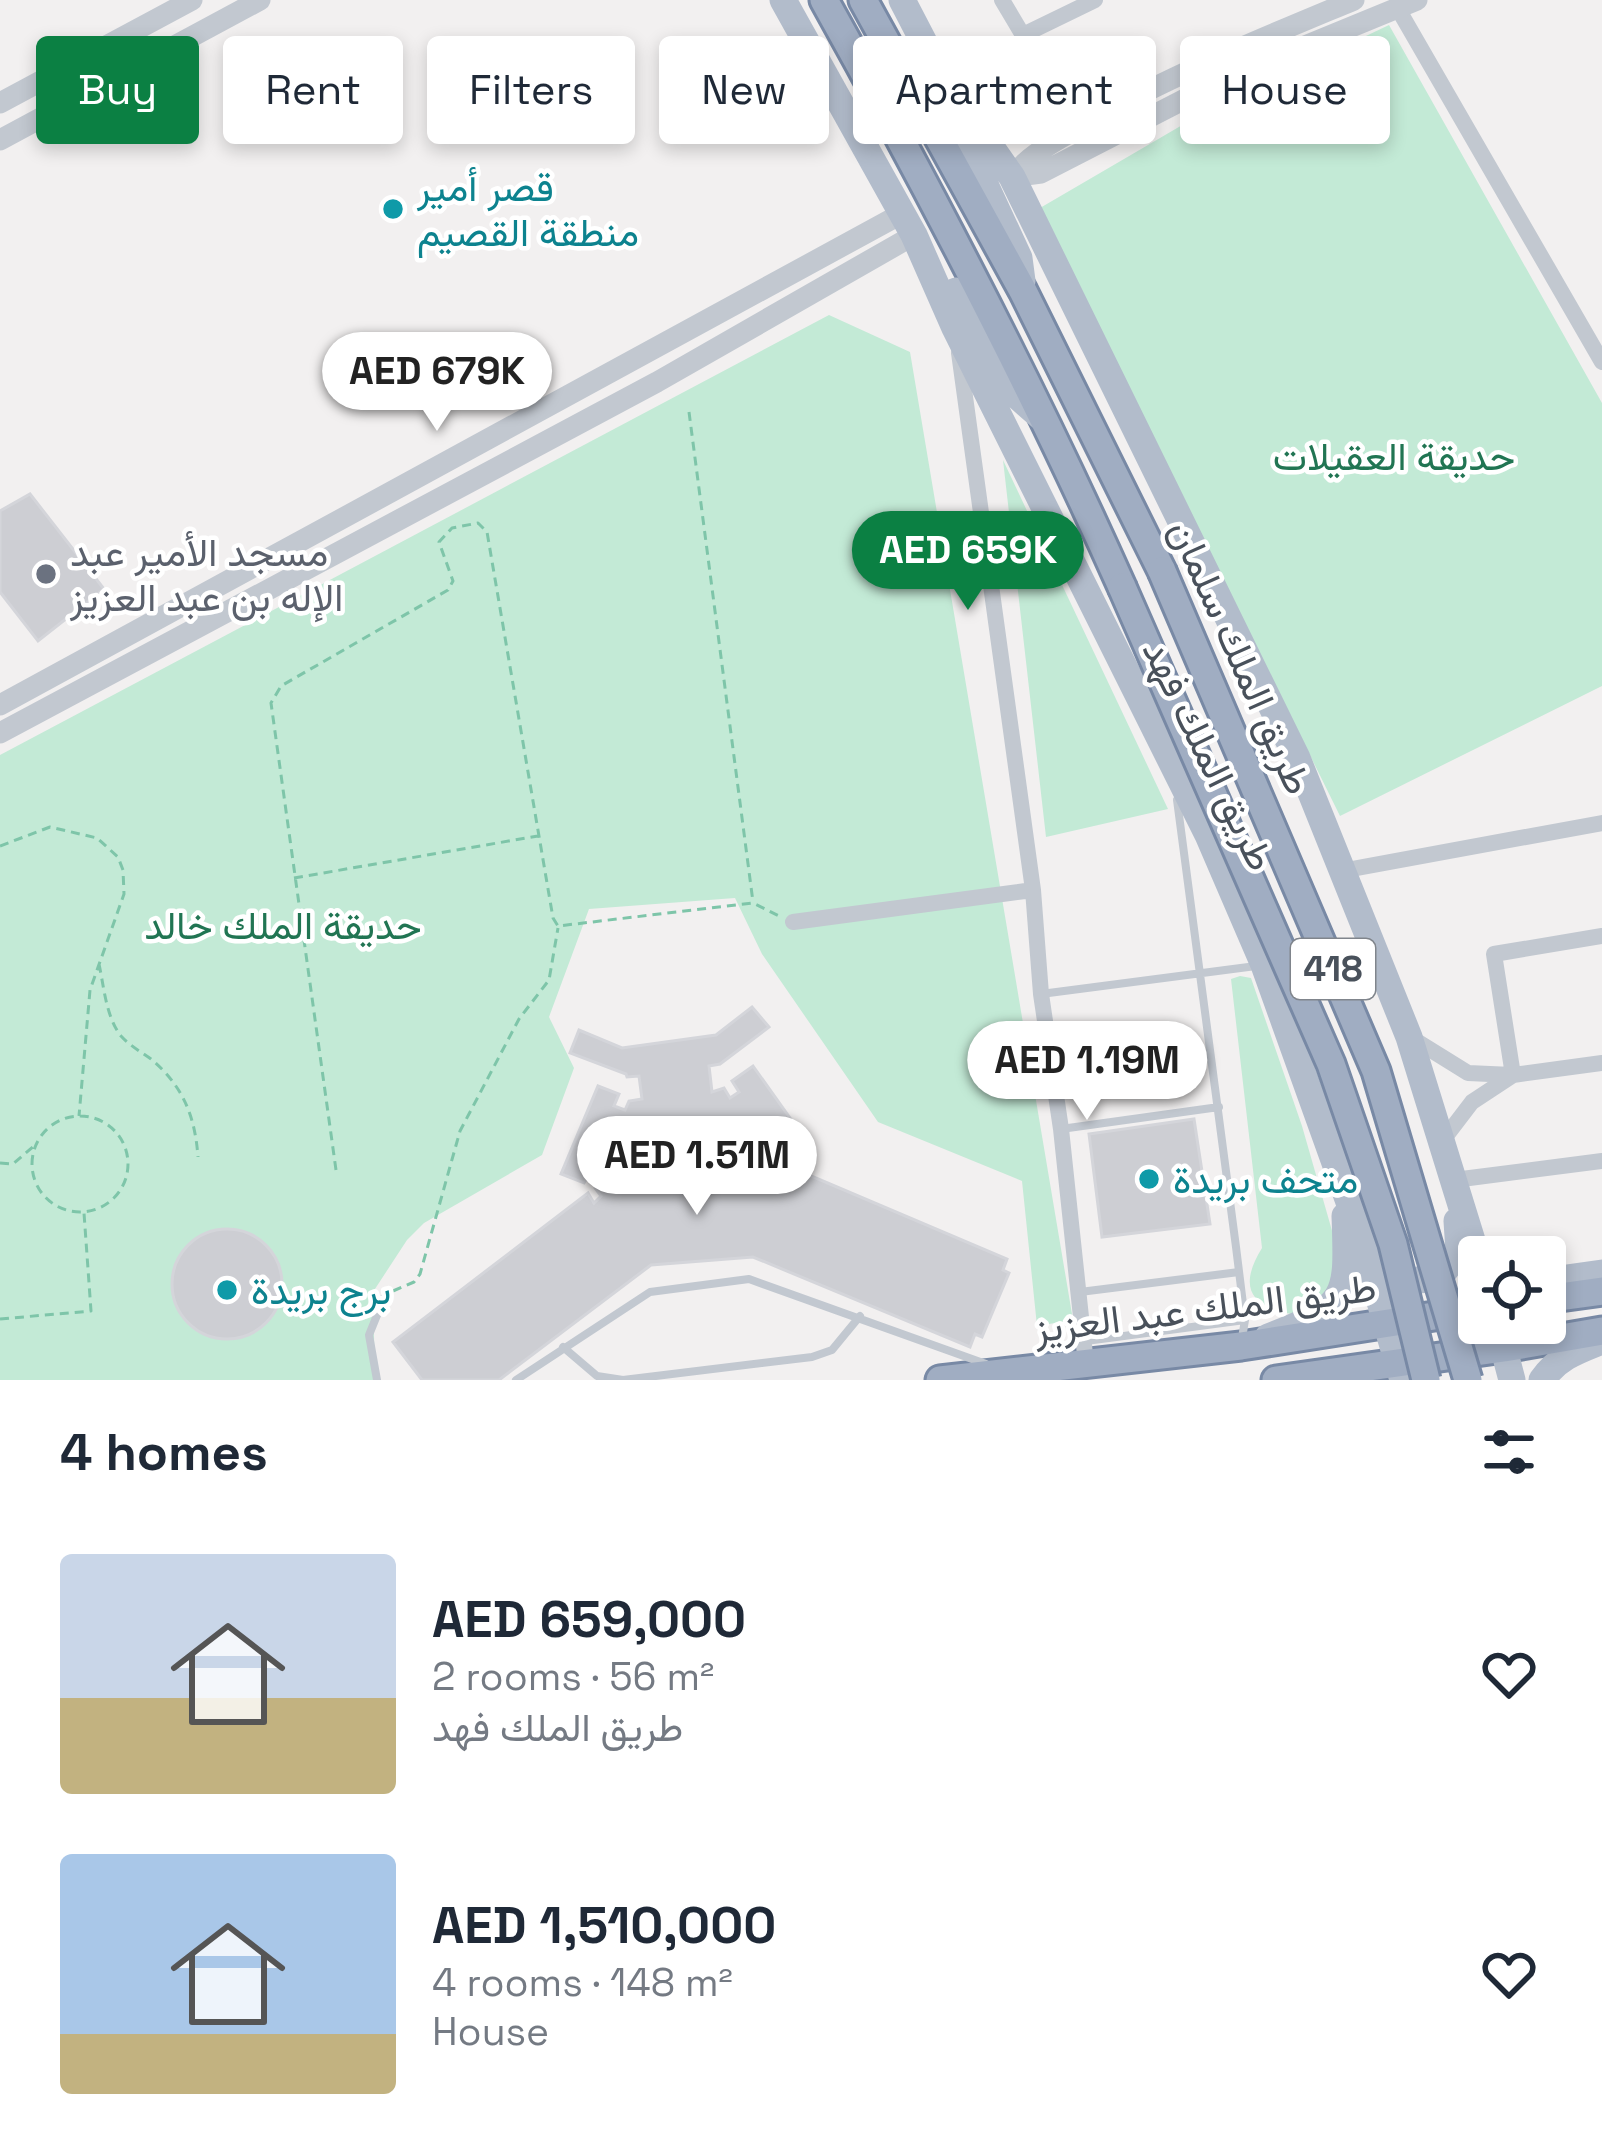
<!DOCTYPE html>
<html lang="en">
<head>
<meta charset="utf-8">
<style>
	:root { --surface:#fff; --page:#f2f2f3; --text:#1f2937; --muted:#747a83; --accent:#0b8043 }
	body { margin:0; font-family:"Space Grotesk",Vazirmatn,sans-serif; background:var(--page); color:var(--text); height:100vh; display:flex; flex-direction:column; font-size:45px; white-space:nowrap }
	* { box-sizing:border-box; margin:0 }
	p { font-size:39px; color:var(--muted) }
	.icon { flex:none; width:66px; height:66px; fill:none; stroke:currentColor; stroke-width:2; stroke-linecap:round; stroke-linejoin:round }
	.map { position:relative; height:1380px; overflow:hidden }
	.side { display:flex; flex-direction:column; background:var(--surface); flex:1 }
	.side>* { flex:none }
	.hud { position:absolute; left:36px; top:36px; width:1530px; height:108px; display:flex; gap:24px }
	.buttons { position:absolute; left:1458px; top:1236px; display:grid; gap:24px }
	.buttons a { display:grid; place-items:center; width:108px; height:108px; border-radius:12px; background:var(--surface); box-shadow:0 6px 18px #0003; font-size:60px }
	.price { position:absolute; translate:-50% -102px; padding:0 27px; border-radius:42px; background:#fff; color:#222; font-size:39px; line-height:78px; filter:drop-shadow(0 3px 6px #0008) }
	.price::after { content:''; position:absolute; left:50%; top:72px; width:36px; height:27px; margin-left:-18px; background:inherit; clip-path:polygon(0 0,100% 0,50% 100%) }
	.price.active { background:var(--accent); color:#fff }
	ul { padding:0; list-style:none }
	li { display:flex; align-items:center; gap:36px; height:300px; padding:0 60px }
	li span { display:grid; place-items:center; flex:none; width:336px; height:240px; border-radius:12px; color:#555 }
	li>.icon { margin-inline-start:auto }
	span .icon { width:144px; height:144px; fill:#fffc; stroke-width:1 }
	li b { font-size:51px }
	h2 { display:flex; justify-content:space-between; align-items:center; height:144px; padding:0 60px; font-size:51px }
	.chip { padding:0 42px; border-radius:12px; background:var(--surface); box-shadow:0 6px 18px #0003; font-size:42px; line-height:108px }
	.chip.active { background:var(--accent); color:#fff }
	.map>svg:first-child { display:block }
	.green { fill:#c3ead6 }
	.building { fill:#cdced3; stroke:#d4d5da; stroke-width:3 }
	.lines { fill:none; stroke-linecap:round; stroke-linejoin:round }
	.trunk-casing { stroke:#7889a5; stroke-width:33 }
	.path { stroke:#7ec5a9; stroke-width:3; stroke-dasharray:9 6; stroke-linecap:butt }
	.service { stroke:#c2c8d0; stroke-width:8 }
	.minor { stroke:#c2c8d0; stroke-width:16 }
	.tertiary { stroke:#c2c8d0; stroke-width:21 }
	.primary { stroke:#b2bccb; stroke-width:27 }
	.trunk { stroke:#a0adc2; stroke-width:27 }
	.trunk-bridge-casing { stroke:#7889a5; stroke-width:33; stroke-linecap:butt }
	.trunk-bridge { stroke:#a0adc2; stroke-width:27 }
	.culture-dot { fill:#0f9aa8; stroke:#fff; stroke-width:4.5 }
	.worship-dot { fill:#6b7280; stroke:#fff; stroke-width:4.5 }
	.labels { text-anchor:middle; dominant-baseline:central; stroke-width:9; stroke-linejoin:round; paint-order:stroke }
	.shield { fill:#fff; stroke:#80858c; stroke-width:3 }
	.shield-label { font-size:36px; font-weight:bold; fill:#49515b }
	.culture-label { font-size:39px; fill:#0d838f; stroke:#fff; text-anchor:start }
	.park-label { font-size:39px; fill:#217553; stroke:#fff }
	.worship-label { font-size:39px; fill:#5b616d; stroke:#fff; text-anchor:start }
	.street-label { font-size:39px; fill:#49515b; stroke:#fff }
</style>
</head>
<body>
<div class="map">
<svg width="1602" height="1380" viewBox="0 0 1602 1380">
	<rect width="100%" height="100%" fill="#f2f0f0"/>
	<path class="green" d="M1389 25 1602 403V686L1340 816 1040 208 1196 117Z
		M829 315 910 352 1073 1320 1037 1326 1022 1181 878 1122 762 954 735 898 589 909 549 1017 574 1068 542 1155 424 1223 407 1240 373 1292 375 1380H0V755Z
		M1003 460 1168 809 1046 837Z
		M1240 976 1251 978 1302 1126 1343 1269 1337 1291 1298 1315C1253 1309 1236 1290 1262 1248L1231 979Z"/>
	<path class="building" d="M30 494 104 589 38 641 0 592V511Z
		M752 1007 769 1027 720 1064 709 1066 712 1092 724 1088 730 1098 739 1092 732 1081 753 1066 807 1142 788 1156 781 1146 772 1154 780 1163 774 1174 785 1177 790 1167 1007 1259 1003 1270 1009 1273 982 1337 975 1334 970 1347 753 1257 651 1265 499 1380H422L393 1342 588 1193 594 1203 601 1196 595 1188 598 1178 589 1174 584 1183 561 1174 598 1086 619 1094 614 1106 625 1110 629 1101 642 1099 639 1076 627 1077 626 1074 570 1053 579 1030 622 1048 716 1035Z
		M1194 1119 1210 1224 1102 1237 1089 1134Z
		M172 1284a55 55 0 1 1 110 0a55 55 0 1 1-110 0Z"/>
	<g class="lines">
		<defs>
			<path id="trunk" d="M824 0C931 192 1032 385 1122 587
				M863 0 1023 291 1162 571
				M1545 1299 1602 1291
				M940 1380 1241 1346 1479 1309
				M1276 1380 1504 1348 1602 1331"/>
		</defs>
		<use href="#trunk" class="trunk-casing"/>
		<path class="path" d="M689 412 753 902
			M0 846 50 827 97 838 118 857 123 870 124 894 90 990 79 1116
			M294 878 538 836
			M99 964C104 987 106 1017 121 1036 129 1045 141 1052 151 1059 183 1086 195 1116 198 1157
			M32 1164a48 48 0 1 1 96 0a48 48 0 1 1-96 0Z
			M0 1163 13 1164 35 1145
			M336 1170 271 703 281 686 448 590 453 581 439 542 452 528 478 523 487 532 553 918 558 926 753 903 781 917
			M393 1291 414 1282 420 1274 460 1131 519 1019 549 980 558 928
			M0 1319 91 1311 84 1213"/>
		<path class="service" d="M1177 800 1236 1247 1245 1320 1242 1338
			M1041 994 1256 966
			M1061 1129 1219 1107
			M1080 1292 1239 1272
			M1086 1341 1245 1320
			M563 1347 597 1376 623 1380 812 1357 832 1350 860 1316
			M377 1380 369 1335 384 1298
			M516 1380 650 1292 749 1279 986 1364"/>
		<path class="minor" d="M1002 0 1078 128
			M1397 7 1602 362
			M1023 35 1095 0
			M959 353 1033 890 1041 994 1061 1129 1086 1364
			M1341 871 1602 823
			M793 922 1033 890
			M1410 1037 1468 1073 1512 1075
			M1513 1075 1494 954 1602 936
			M1443 1140 1472 1102 1513 1075 1602 1063
			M1454 1180 1602 1161"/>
		<path class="tertiary" d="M0 103 192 0
			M0 140 260 0
			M1012 177 1041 173 1220 81 1417 0
			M1012 177C1031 152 1058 140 1085 124 1171 75 1263 38 1354 0
			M0 705 901 214
			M0 733 657 382 914 235"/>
		<path class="primary" d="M783 0 914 235 955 328 1208 835 1264 965 1358 1227 1403 1380
			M902 0 942 77 1012 177 1297 758 1409 1037 1479 1263
			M952 113 1019 258 1022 281
			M956 291 1015 394 1041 417
			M1383 1271 1398 1282 1439 1278 1459 1252 1457 1221
			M1545 1281 1602 1273
			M1497 1323 1512 1380
			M1268 1337C1349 1306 1348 1298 1345 1216
			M1542 1380C1558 1357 1577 1351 1602 1341"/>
		<use href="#trunk" class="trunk"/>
		<defs>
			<path id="trunk-bridge" d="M1162 571 1376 1071 1468 1380
				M1122 587 1331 1064 1393 1244 1426 1380"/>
		</defs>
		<use href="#trunk-bridge" class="trunk-bridge-casing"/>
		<use href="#trunk-bridge" class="trunk-bridge"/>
	</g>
	<g class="culture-dot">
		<circle cx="393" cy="209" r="12"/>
		<circle cx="1149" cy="1179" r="12"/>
		<circle cx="227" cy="1290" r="12"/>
	</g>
	<circle class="worship-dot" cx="46" cy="574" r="12"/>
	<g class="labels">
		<rect class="shield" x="1291" y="939" width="84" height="60" rx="9"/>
		<g class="shield-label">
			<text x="1333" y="969">418</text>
		</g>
		<g class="culture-label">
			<text x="417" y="187">قصر أمير<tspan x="417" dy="45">منطقة القصيم</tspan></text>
			<text x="1173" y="1179">متحف بريدة</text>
			<text x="251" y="1290">برج بريدة</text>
		</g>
		<g class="park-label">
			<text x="1394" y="456">حديقة العقيلات</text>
			<text x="283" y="925">حديقة الملك خالد</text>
		</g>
		<g class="worship-label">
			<text x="70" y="552">مسجد الأمير عبد<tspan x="70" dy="45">الإله بن عبد العزيز</tspan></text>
		</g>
		<g class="street-label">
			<text transform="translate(1241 657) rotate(66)">طريق الملك سلمان</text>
			<text transform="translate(1209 755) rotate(64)">طريق الملك فهد</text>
			<text transform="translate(1205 1308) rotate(-7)">طريق الملك عبد العزيز</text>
		</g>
	</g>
</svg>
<div class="buttons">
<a><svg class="icon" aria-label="locate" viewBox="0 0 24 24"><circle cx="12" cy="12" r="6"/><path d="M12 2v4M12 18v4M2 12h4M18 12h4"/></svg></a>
</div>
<b class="price" style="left:437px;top:434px">AED 679K</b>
<b class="price active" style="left:968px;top:613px">AED 659K</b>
<b class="price" style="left:1087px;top:1123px">AED 1.19M</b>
<b class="price" style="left:697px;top:1218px">AED 1.51M</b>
<div class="hud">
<a class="chip active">Buy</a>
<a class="chip">Rent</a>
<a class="chip">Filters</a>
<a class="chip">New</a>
<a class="chip">Apartment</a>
<a class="chip">House</a>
</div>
</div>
<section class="side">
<h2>4 homes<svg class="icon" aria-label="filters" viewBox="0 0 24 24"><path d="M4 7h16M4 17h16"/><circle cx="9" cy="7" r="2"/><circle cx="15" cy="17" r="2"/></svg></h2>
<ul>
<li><span style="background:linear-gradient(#c9d6e8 60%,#c2b280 0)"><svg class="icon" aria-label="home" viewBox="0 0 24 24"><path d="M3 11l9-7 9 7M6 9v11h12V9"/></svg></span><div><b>AED 659,000</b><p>2 rooms · 56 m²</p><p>طريق الملك فهد</p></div><svg class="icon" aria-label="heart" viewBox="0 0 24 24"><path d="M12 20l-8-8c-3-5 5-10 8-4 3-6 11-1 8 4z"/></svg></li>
<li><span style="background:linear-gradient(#a9c7e8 75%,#c2b280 0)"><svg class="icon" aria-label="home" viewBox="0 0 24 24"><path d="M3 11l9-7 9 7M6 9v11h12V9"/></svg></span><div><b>AED 1,510,000</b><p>4 rooms · 148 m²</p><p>House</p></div><svg class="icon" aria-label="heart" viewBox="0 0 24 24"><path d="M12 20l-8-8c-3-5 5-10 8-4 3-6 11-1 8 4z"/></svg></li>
</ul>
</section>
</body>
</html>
